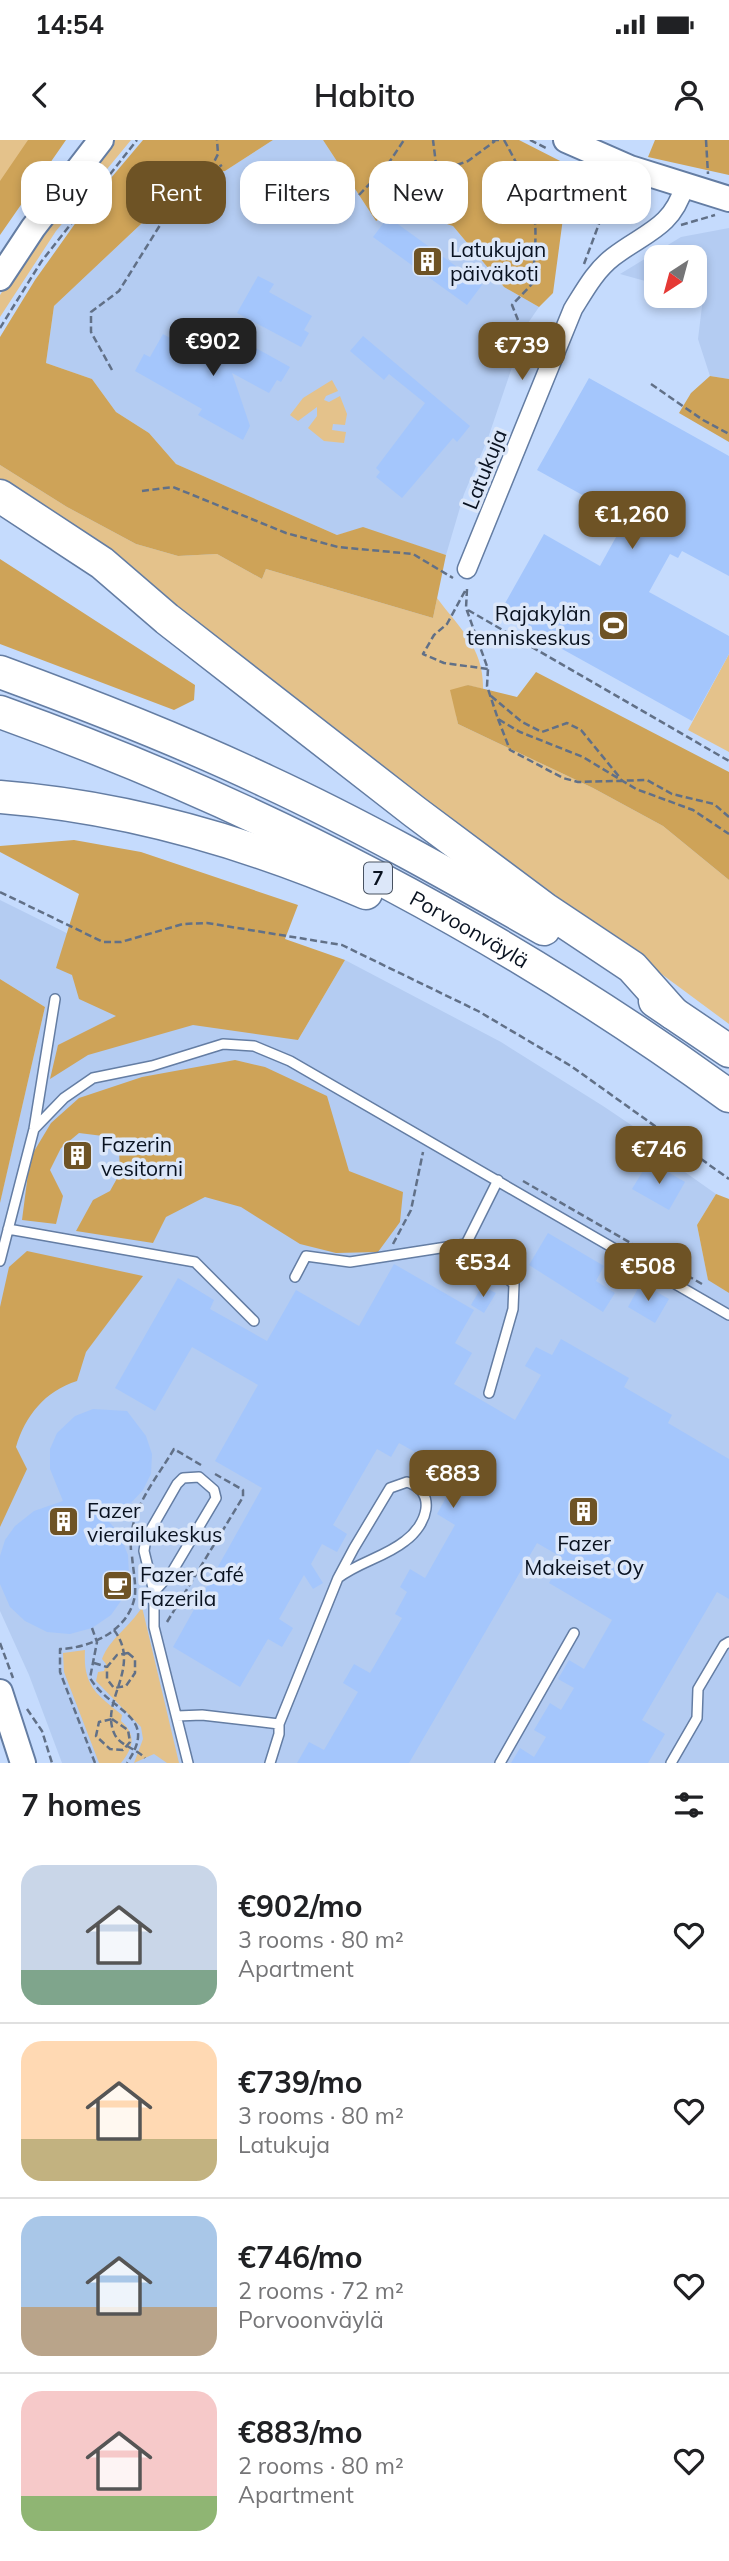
<!DOCTYPE html>
<html lang="en">
<head>
<meta charset="utf-8">
<style>
	:root { --surface:#fff; --page:#f6f6f6; --text:#202124; --muted:#757577; --line:#e0e0e0; --accent:#6e5325 }
	body { margin:0; font-family:Mulish,sans-serif; background:var(--page); color:var(--text); height:100vh; display:flex; flex-direction:column; font-size:26px; white-space:nowrap }
	* { box-sizing:border-box; margin:0 }
	p { font-size:23px; color:var(--muted) }
	.icon { flex:none; width:38px; height:38px; fill:none; stroke:currentColor; stroke-width:2; stroke-linecap:round; stroke-linejoin:round }
	.map { position:relative; height:1623px; overflow:hidden }
	.panel { display:flex; flex-direction:column; background:var(--surface); flex:1 }
	.panel>* { flex:none }
	.top-card { position:absolute; left:21px; top:21px; width:688px; height:63px; display:flex; gap:14px }
	.needle { width:46px; rotate:216deg }
	.tools { position:absolute; left:644px; top:105px; display:grid; gap:14px }
	.tools a { display:grid; place-items:center; width:63px; height:63px; border-radius:14px; background:var(--surface); box-shadow:0 4px 10px #0003; font-size:35px }
	.price { position:absolute; translate:-50% -60px; padding:0 16px; border-radius:14px; background:var(--accent); color:#fff; font-size:23px; line-height:46px; filter:drop-shadow(0 2px 4px #0008) }
	.price::after { content:''; position:absolute; left:50%; top:42px; width:21px; height:16px; margin-left:-10px; background:inherit; clip-path:polygon(0 0,100% 0,50% 100%) }
	.price.on { background:#222; color:#fff }
	ul { padding:0; list-style:none }
	li { display:flex; align-items:center; gap:21px; height:175px; padding:0 21px }
	li+li { border-top:2px solid var(--line) }
	li span { display:grid; place-items:center; flex:none; width:196px; height:140px; border-radius:21px; color:#555 }
	li>.icon { margin-inline-start:auto }
	span .icon { width:84px; height:84px; fill:#fffc; stroke-width:1 }
	li b { font-size:30px }
	h2 { display:flex; justify-content:space-between; align-items:center; height:84px; padding:0 21px; font-size:30px }
	.pill { padding:0 24px; border-radius:21px; background:var(--surface); box-shadow:0 4px 10px #0003; font-size:24px; line-height:63px }
	.pill.on { background:var(--accent); color:#fff }
	.status { display:flex; justify-content:space-between; align-items:center; height:49px; padding:0 35px; background:var(--surface); direction:ltr }
	.status svg { height:19px; fill:currentColor }
	header { display:flex; justify-content:space-between; align-items:center; height:91px; padding:0 21px; background:var(--surface); font-size:32px; font-weight:600 }
	.map>svg:first-child { display:block }
	.built { fill:#b4ccf2 }
	.green { fill:#e4c28b }
	.forest { fill:#cea358 }
	.building { fill:#a4c6fc }
	.lines { fill:none; stroke-linecap:round; stroke-linejoin:round }
	.lane-casing { stroke:#647da3; stroke-width:12 }
	.street-casing { stroke:#647da3; stroke-width:21 }
	.secondary-casing { stroke:#647da3; stroke-width:28 }
	.highway-casing { stroke:#647da3; stroke-width:35 }
	.path { stroke:#617087; stroke-width:2.5; stroke-dasharray:7 3.5; stroke-linecap:butt }
	.lane { stroke:#fff; stroke-width:9 }
	.street { stroke:#fff; stroke-width:18 }
	.secondary { stroke:#fff; stroke-width:24 }
	.highway { stroke:#fff; stroke-width:32 }
	.labels { text-anchor:middle; dominant-baseline:central; stroke-width:7; stroke-linejoin:round; paint-order:stroke }
	.shield { fill:#dce7f9; stroke:#485261; stroke-width:2 }
	.shield-label { font-size:19px; font-weight:bold; fill:#091220 }
	.poi-label { font-size:21px; fill:#091220; stroke:#dce7f9; text-anchor:start }
	.street-label { font-size:21px; fill:#091220; stroke:#dce7f9 }
</style>
</head>
<body>
<div class="status"><b>14:54</b><svg viewBox="0 0 49 12"><path d="M0 12V9h3v3zM5 12V6h3v6zM10 12V3h3v9zM15 12V0h3v12zM26 1h20v11H26zM47 4h2v5h-2z"/></svg></div>
<header><svg class="icon" aria-label="back" viewBox="0 0 24 24"><path d="M15 5l-7 7 7 7"/></svg>Habito<svg class="icon" aria-label="person" viewBox="0 0 24 24"><circle cx="12" cy="8" r="4"/><path d="M4 21q1-7 8-7t8 7"/></svg></header>
<div class="map">
<svg width="729" height="1623" viewBox="0 0 729 1623">
	<rect width="100%" height="100%" fill="#c5dbfd"/>
	<path class="built" d="M273 0H323L376 81 399 69 453 86 504 147 539 167 526 186 488 298 464 354 446 415 363 388 337 395 176 324 149 293 116 272 92 239 46 223 54 166 193 35 225 31Z
		M729 88V239L710 236 698 199 703 158 695 155V117H656V144L620 134 681 97Z
		M0 760 111 815 298 900 345 820 501 902 603 966 652 999 648 1006 716 1054 697 1085 708 1139 729 1153V1623H62L29 1535 0 1471V1062L45 867 0 839Z"/>
	<path class="green" d="M0 0H44L0 71Z
		M115 0H131L56 91 0 177V155L49 80Z
		M332 240 338 251 326 256 324 260 329 262 340 256 347 274 345 285 333 284 332 290 346 292 344 303 324 301 308 288 317 276V267L298 281 290 275 303 258Z
		M0 325 67 367 136 404 178 416 217 414 262 439 266 429 433 478 437 458C460 489 484 508 483 549L467 545 456 574 458 584 593 648 663 686 729 740V884L0 344Z
		M729 514V612L688 590Z
		M142 1467 179 1623H167L154 1614 134 1623 143 1599 141 1587 96 1541 98 1532 104 1531 106 1524 102 1519C110 1498 130 1487 142 1467Z
		M85 1510C83 1546 96 1554 122 1575L121 1581C137 1595 133 1608 121 1623H99L64 1532 63 1513Z"/>
	<path class="forest" d="M28 0H66L0 95V41Z
		M143 0H273L225 31 193 35 54 166 46 223 92 239 116 272 149 293 176 324 337 395 363 387 446 415 433 478 266 429 262 439 217 414 178 416 136 404 67 367 0 325V197L35 140 89 64Z
		M323 0H519L570 26 553 153 539 167 504 147 453 86 399 69 376 81Z
		M655 0H729V35L648 17Z
		M710 236 729 239V302L679 273 691 253Z
		M0 419 195 545 194 560 174 570 0 504Z
		M536 532 729 632V740L663 686 593 648 458 584 450 550 468 545 517 557Z
		M74 700 141 712 298 765 285 799 345 820 298 900 193 885 88 915 50 939 58 905 116 876 79 859 72 835 56 828 79 754 0 712V706Z
		M0 839 45 867 0 1063Z
		M235 920 265 927 327 956 349 1031 403 1052 400 1082 378 1112 336 1113 300 1104 241 1067 205 1057 166 1077 153 1103 76 1091 93 1060 110 1051 120 1033 119 1009 103 996 79 993 61 1008 50 1030 63 1056 56 1084 22 1080 30 1018 51 983 79 958 142 937Z
		M716 1054 729 1059V1153L708 1140 697 1085Z
		M27 1111 143 1136 86 1212 77 1241C45 1251 25 1276 16 1307L27 1329 0 1387V1167L9 1127Z"/>
	<path class="building" d="M388 77 482 145 467 165 373 97Z
		M258 136 274 144 269 152 312 176 304 190 309 193 301 207 237 173Z
		M227 192 290 227 281 242 277 240 269 253 232 233 250 286 243 300 198 275 202 269 135 231 144 214 150 217 163 194 211 221Z
		M363 196 470 286 457 302 453 298 402 358 376 337 380 332 376 328 425 263 389 234 384 240 350 211Z
		M589 238 729 316V436L682 411 678 418 670 414 649 452 729 496V514L692 581 499 474 544 394 600 426 626 379 537 330Z
		M64 1016a14 14 0 1 1 28 0a14 14 0 1 1-28 0Z
		M649 1021 685 1042 669 1070 632 1049Z
		M548 1093 604 1126 596 1141 615 1153 603 1172 529 1125Z
		M394 1124 474 1170 455 1203 472 1213 454 1244 500 1271 515 1280 541 1235 525 1226 536 1207 552 1215 561 1199 629 1238 624 1247 672 1275 668 1283 729 1319V1459L717 1452 642 1580 665 1594 648 1623H511L520 1608 534 1617 546 1597 534 1590 550 1563 561 1570 574 1548 558 1539 569 1520 584 1529 612 1480 549 1443 563 1418 537 1403 409 1623H297L309 1602 324 1610 358 1552 343 1543 354 1524 370 1533 402 1478 395 1474 407 1452 400 1447 410 1429 425 1438 455 1385 437 1374 448 1354 419 1337 429 1320 399 1303 391 1317 377 1309 333 1385 347 1394 337 1412 322 1404 311 1424 323 1443 313 1449 304 1435 279 1479 293 1488 282 1507 268 1499 240 1547 173 1507 262 1348 215 1321 258 1245 192 1207 155 1271 115 1248 178 1138 214 1160 210 1169 267 1201 296 1150 359 1186Z
		M641 1143 669 1159 655 1183 628 1167Z
		M482 1146 496 1153 484 1173 471 1165Z
		M93 1269 127 1271 146 1296 152 1314 151 1334 143 1350 131 1363 103 1375 119 1393 128 1415 129 1435 123 1458 111 1475 92 1488 70 1494 47 1492 25 1481 10 1467 0 1444V1416L5 1400 15 1386 34 1371 63 1361 50 1329V1309L57 1293 75 1276Z"/>
	<g class="lines">
		<defs>
			<path id="lane" d="M34 989 64 958 93 938 152 926 223 904 254 906 290 921 729 1175
				M8 1089 195 1122 254 1181
				M0 1121 34 989 55 859
				M295 1137 306 1116 350 1122 466 1104
				M489 1253 513 1169 514 1144 466 1104 498 1040
				M154 1452 172 1432 216 1358 214 1350 199 1337 183 1338 177 1344 146 1398 144 1411 154 1452V1487L188 1623
				M177 1576 202 1575 279 1584
				M270 1623 279 1594V1584L338 1438 354 1408 390 1348 407 1342C438 1352 427 1385 405 1401 385 1417 359 1422 338 1438
				M500 1623 574 1493
				M671 1623 697 1578 698 1549 724 1505 729 1502"/>
			<path id="street" d="M467 429 573 169C585 150 595 131 613 117 644 93 672 88 684 47"/>
			<path id="secondary" d="M566 0 630 28 729 59
				M0 138 33 88 101 0
				M0 1552 23 1623"/>
			<g id="highway">
				<path d="M0 356 102 423 167 479 415 672 545 769 632 827 673 873"/>
				<path d="M0 532C90 565 180 600 266 641 361 685 453 737 544 789"/>
				<path id="s1" d="M0 572C260 665 506 794 729 956"/>
				<path d="M0 657C128 667 248 702 366 753"/>
				<path d="M655 861 729 911"/>
			</g>
		</defs>
		<use href="#lane" class="lane-casing"/>
		<use href="#street" class="street-casing"/>
		<use href="#secondary" class="secondary-casing"/>
		<use href="#highway" class="highway-casing"/>
		<path class="path" d="M492 0H501
			M504 0C538 61 539 75 532 144L512 165 518 180
			M530 0 548 9
			M706 0 708 34
			M210 30 218 14 217 0
			M437 32 468 21 495 1
			M359 55 386 27 404 0
			M432 79 437 32 433 0
			M681 85 715 75
			M584 124 612 49
			M0 188 41 122 137 0
			M112 230 91 192V172L119 151 185 45 222 25
			M651 244 703 280 729 294
			M142 351 173 347 286 393 338 407 413 414 453 438
			M467 449 466 468 488 529 487 546 498 579 520 592 583 617 636 649 693 670 729 694
			M465 451 447 484 434 495 423 514 444 523 488 529
			M468 470 729 621
			M491 556 522 582 542 592 567 583 581 590 621 639
			M498 579 510 610 563 638 578 642 647 640 672 654 714 664 729 677
			M0 752 103 802H121L183 784 207 783 342 805 478 871 571 926 729 1039
			M523 1041 702 1144
			M393 1104 411 1070 423 1012
			M131 1410C128 1371 155 1341 174 1309L201 1325
			M167 1482 243 1357V1350L215 1334
			M92 1488 97 1502 90 1538C111 1573 160 1575 127 1623
			M114 1490C143 1528 98 1562 115 1595 121 1606 137 1609 145 1618
			M0 1503 13 1538
			M128 1513 135 1519V1533L126 1546 114 1548 107 1539V1527L117 1515Z
			M94 1523 107 1527
			M27 1569 42 1591 52 1623
			M112 1579 128 1590 130 1602 123 1610 110 1609 96 1596 99 1582Z
			M95 1623 60 1532V1509C91 1508 130 1490 135 1455 136 1443 133 1429 132 1416"/>
		<use href="#lane" class="lane"/>
		<use href="#street" class="street"/>
		<use href="#secondary" class="secondary"/>
		<use href="#highway" class="highway"/>
	</g>
	<defs>
		<symbol id="building-square" viewBox="-11 -11 22 22"><rect x="-9" y="-9" width="18" height="18" rx="4" fill="#6e5325" stroke="#dce7f9"/><path d="M-4-6H4V6H1V3H-1V6H-4ZM-2.5-4.3h1.7v1.8h-1.7ZM.8-4.3h1.7v1.8H.8ZM-2.5-1h1.7V.8h-1.7ZM.8-1h1.7V.8H.8Z" fill="#fff"/></symbol>
		<symbol id="stadium-square" viewBox="-11 -11 22 22"><rect x="-9" y="-9" width="18" height="18" rx="4" fill="#6e5325" stroke="#dce7f9"/><path d="M0-5a6.5 5 0 1 0 0 10a6.5 5 0 1 0 0-10ZM-3.5-1.8h7v3.6h-7Z" fill="#fff"/></symbol>
		<symbol id="cafe-square" viewBox="-11 -11 22 22"><rect x="-9" y="-9" width="18" height="18" rx="4" fill="#6e5325" stroke="#dce7f9"/><path d="M-5.5-4.5H6V0H3Q3 3.5 0 3.5H-2.5Q-5.5 3.5-5.5 0ZM3-3.2v2h1.7v-2ZM-6 4.5H4V6H-6Z" fill="#fff"/></symbol>
	</defs>
	<g fill-rule="evenodd">
		<use href="#building-square" x="410" y="104" width="35" height="35"/>
		<use href="#stadium-square" x="596" y="468" width="35" height="35"/>
		<use href="#building-square" x="60" y="998" width="35" height="35"/>
		<use href="#building-square" x="566" y="1354" width="35" height="35"/>
		<use href="#building-square" x="46" y="1364" width="35" height="35"/>
		<use href="#cafe-square" x="100" y="1428" width="35" height="35"/>
	</g>
	<g class="labels">
		<rect class="shield" x="364" y="722.5" width="28" height="31" rx="5"/>
		<g class="shield-label">
			<text x="378" y="738">7</text>
		</g>
		<g class="poi-label">
			<text x="450" y="109">Latukujan<tspan x="450" dy="24">päiväkoti</tspan></text>
			<text x="591" y="473" text-anchor="end">Rajakylän<tspan x="591" dy="24">tenniskeskus</tspan></text>
			<text x="101" y="1004">Fazerin<tspan x="101" dy="24">vesitorni</tspan></text>
			<text x="87" y="1370">Fazer<tspan x="87" dy="24">vierailukeskus</tspan></text>
			<text x="584" y="1403" text-anchor="middle">Fazer<tspan x="584" dy="24">Makeiset Oy</tspan></text>
			<text x="140" y="1434">Fazer Café<tspan x="140" dy="24">Fazerila</tspan></text>
		</g>
		<g class="street-label">
			<text transform="translate(484 329) rotate(-68)">Latukuja</text>
			<text stroke="none"><textPath href="#s1" startOffset="518">Porvoonväylä</textPath></text>
		</g>
	</g>
</svg>
<div class="tools">
<a><svg class="needle" viewBox="-14 -14 28 28"><path d="M0-13l5 13h-10z" fill="#e53935"/><path d="M0 13l5-13h-10z" fill="#757577"/></svg></a>
</div>
<b class="price on" style="left:213px;top:238px">€902</b>
<b class="price" style="left:522px;top:242px">€739</b>
<b class="price" style="left:632px;top:411px">€1,260</b>
<b class="price" style="left:659px;top:1046px">€746</b>
<b class="price" style="left:483px;top:1159px">€534</b>
<b class="price" style="left:648px;top:1163px">€508</b>
<b class="price" style="left:453px;top:1370px">€883</b>
<div class="top-card">
<a class="pill">Buy</a>
<a class="pill on">Rent</a>
<a class="pill">Filters</a>
<a class="pill">New</a>
<a class="pill">Apartment</a>
</div>
</div>
<section class="panel">
<h2>7 homes<svg class="icon" aria-label="filters" viewBox="0 0 24 24"><path d="M4 7h16M4 17h16"/><circle cx="9" cy="7" r="2"/><circle cx="15" cy="17" r="2"/></svg></h2>
<ul>
<li><span style="background:linear-gradient(#c9d6e8 75%,#7fa58c 0)"><svg class="icon" aria-label="home" viewBox="0 0 24 24"><path d="M3 11l9-7 9 7M6 9v11h12V9"/></svg></span><div><b>€902/mo</b><p>3 rooms · 80 m²</p><p>Apartment</p></div><svg class="icon" aria-label="heart" viewBox="0 0 24 24"><path d="M12 20l-8-8c-3-5 5-10 8-4 3-6 11-1 8 4z"/></svg></li>
<li><span style="background:linear-gradient(#ffd9b3 70%,#c2b280 0)"><svg class="icon" aria-label="home" viewBox="0 0 24 24"><path d="M3 11l9-7 9 7M6 9v11h12V9"/></svg></span><div><b>€739/mo</b><p>3 rooms · 80 m²</p><p>Latukuja</p></div><svg class="icon" aria-label="heart" viewBox="0 0 24 24"><path d="M12 20l-8-8c-3-5 5-10 8-4 3-6 11-1 8 4z"/></svg></li>
<li><span style="background:linear-gradient(#a9c7e8 65%,#b9a48a 0)"><svg class="icon" aria-label="home" viewBox="0 0 24 24"><path d="M3 11l9-7 9 7M6 9v11h12V9"/></svg></span><div><b>€746/mo</b><p>2 rooms · 72 m²</p><p>Porvoonväylä</p></div><svg class="icon" aria-label="heart" viewBox="0 0 24 24"><path d="M12 20l-8-8c-3-5 5-10 8-4 3-6 11-1 8 4z"/></svg></li>
<li><span style="background:linear-gradient(#f6c9c9 75%,#8fb573 0)"><svg class="icon" aria-label="home" viewBox="0 0 24 24"><path d="M3 11l9-7 9 7M6 9v11h12V9"/></svg></span><div><b>€883/mo</b><p>2 rooms · 80 m²</p><p>Apartment</p></div><svg class="icon" aria-label="heart" viewBox="0 0 24 24"><path d="M12 20l-8-8c-3-5 5-10 8-4 3-6 11-1 8 4z"/></svg></li>
</ul>
</section>
</body>
</html>
